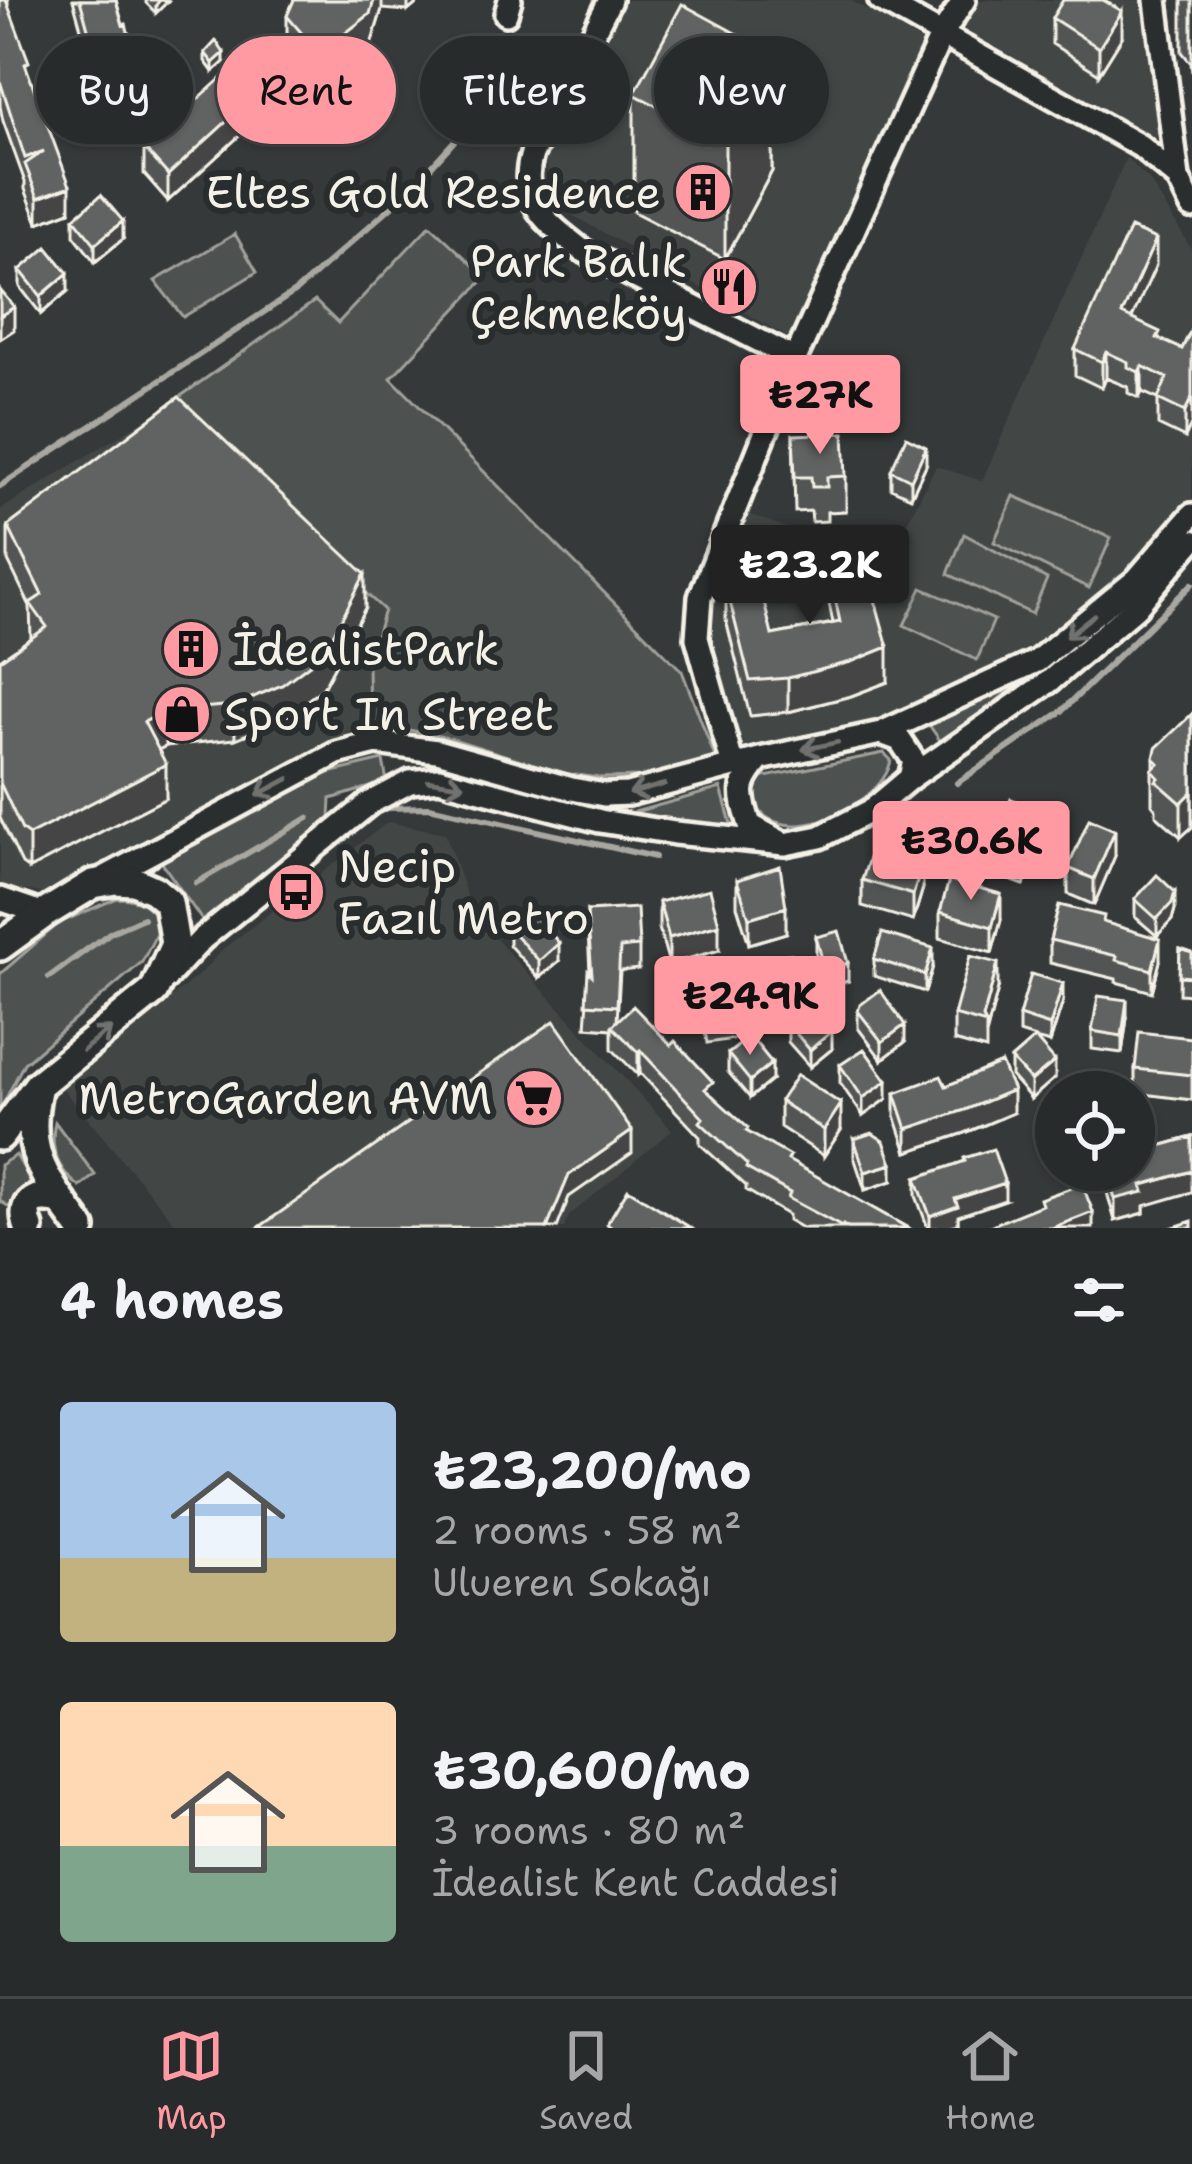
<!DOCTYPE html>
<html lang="en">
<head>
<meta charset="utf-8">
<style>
	:root { --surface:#282b2b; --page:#343737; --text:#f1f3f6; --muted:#a5a7a9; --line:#444747; --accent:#ff9aa2 }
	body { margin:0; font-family:"Shantell Sans",sans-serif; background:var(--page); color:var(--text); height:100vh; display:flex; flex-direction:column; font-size:45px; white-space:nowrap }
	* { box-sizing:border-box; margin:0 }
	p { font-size:39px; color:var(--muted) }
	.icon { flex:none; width:66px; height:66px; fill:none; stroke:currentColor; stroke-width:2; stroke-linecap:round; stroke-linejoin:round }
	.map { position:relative; height:1228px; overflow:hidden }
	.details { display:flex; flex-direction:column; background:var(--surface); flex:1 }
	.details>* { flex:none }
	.hud { position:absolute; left:36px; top:36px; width:1122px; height:108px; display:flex; gap:24px }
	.buttons { position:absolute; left:1035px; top:1071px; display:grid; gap:24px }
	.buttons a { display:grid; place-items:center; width:120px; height:120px; border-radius:50%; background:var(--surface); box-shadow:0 3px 9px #0004,0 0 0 3px var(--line); font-size:60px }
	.price { position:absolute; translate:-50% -102px; padding:0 27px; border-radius:12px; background:var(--accent); color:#111; font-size:39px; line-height:78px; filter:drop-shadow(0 3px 6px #0008) }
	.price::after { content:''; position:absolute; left:50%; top:72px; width:36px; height:27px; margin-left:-18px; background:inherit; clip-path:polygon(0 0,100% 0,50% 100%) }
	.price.on { background:#222; color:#fff }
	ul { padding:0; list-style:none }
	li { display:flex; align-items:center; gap:36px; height:300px; padding:0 60px }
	li span { display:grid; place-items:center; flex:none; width:336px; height:240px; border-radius:12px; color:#555 }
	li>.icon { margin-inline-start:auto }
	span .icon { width:144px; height:144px; fill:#fffc; stroke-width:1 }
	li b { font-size:51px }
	h2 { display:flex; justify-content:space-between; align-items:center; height:144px; padding:0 60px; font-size:51px }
	.pill { padding:0 42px; border-radius:54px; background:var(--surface); box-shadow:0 3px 9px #0004,0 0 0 3px var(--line); font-size:42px; line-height:108px }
	.pill.on { background:var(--accent); color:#111 }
	.menu { display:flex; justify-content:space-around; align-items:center; height:168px; border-top:3px solid var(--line); background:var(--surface); font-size:33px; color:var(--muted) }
	.menu a { display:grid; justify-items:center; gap:6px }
	.menu .on { color:var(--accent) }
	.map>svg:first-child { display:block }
	.built { fill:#434645 }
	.green { fill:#4e514f; stroke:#a1a19c; stroke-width:3 }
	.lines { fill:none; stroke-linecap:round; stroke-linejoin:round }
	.stream { stroke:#a8a7a1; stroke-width:6 }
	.minor-casing { stroke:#f4f1e8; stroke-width:30 }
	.major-casing { stroke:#f4f1e8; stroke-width:36 }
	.minor { stroke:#2a2d2e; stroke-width:21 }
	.major { stroke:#2a2d2e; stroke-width:27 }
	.wall { fill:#535554; stroke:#f4f1e8; stroke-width:3 }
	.shaded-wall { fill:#444545; stroke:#f4f1e8; stroke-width:3 }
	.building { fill:#616362; stroke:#f4f1e8; stroke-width:3 }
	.oneway { stroke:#71726f }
	.labels { text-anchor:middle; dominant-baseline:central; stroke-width:12; stroke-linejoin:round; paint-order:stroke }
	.poi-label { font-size:45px; fill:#f4f1e8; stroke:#2a2d2e; text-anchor:end }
</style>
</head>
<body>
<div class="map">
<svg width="1192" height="1228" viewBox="0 0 1192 1228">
	<rect width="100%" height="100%" fill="#363939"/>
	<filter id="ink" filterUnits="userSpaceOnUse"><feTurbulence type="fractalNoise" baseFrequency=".00833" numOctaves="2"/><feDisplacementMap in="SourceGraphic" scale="24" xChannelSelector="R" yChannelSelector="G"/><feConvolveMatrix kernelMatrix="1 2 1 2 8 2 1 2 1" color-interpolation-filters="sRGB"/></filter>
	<g filter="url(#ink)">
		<path class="built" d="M627 0H850L944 55 793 340 553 204 544 153Z
			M978 0H1142L1164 128 1155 137 961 27Z
			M1126 158 1149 180 1192 250V502L1129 573 1051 633 996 668 856 728 741 751 705 619 749 514 818 540 908 521 936 466 982 481Z
			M164 408 384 611 368 664 369 722 46 894 2 886 0 882V510Z
			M388 822 445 833 473 914 672 1130 569 1216 564 1228H179L63 1089 203 971 224 948Z"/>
		<path class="green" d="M430 225 486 277 391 378 682 671 716 760 643 777 599 778 562 773 453 739 369 722 368 664 384 610 164 408 315 301 338 323Z
			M235 234 257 272 183 317 155 281Z
			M1014 496 1111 538 1089 588 994 542Z
			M964 534 1047 579 1032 614 948 574Z
			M922 588 994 620 977 660 904 625Z
			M1024 678 944 746 927 722Z
			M884 753 891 760C882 810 766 860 750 791L760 778Z
			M383 760 387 782 331 799 330 818 206 926 160 860 329 773Z
			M721 788 732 827 631 813Z
			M117 898C140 898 148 905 162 923L142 962 24 1063 0 1110V974L59 923Z
			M55 1122 95 1175 80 1187C58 1171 49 1149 55 1122Z
			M16 1155 35 1188 14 1210 0 1201V1165Z"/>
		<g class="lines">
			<path class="stream" d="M0 486 296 291 409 191 456 139
				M957 783 1062 711 1192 584
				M389 808 429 807 655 857
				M196 883 308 818
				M49 977 111 932 143 918"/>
			<defs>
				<path id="minor" d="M610 0 532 154C517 201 548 224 582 250L795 359
					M880 0 1140 146 1178 178
					M1156 0 1178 178 1192 207
					M506 14 510 0
					M881 733 900 740 914 761 910 778
					M760 759C737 786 740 793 750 825L779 841
					M733 766 697 638 700 597 795 359 942 34 964 0
					M102 879 337 753 376 743 413 748 437 751 572 789 604 795 628 794 760 759 881 733 1037 661 1136 580 1192 515
					M0 899 44 914
					M165 979 202 939 370 803 410 782 439 779 600 821 675 833 785 844 820 837 872 810 910 778 1050 681 1136 607 1192 541"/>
				<path id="major" d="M0 946 44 914 93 884 115 880 134 881 154 890 168 902 175 944 154 991 38 1085 0 1136
					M37 1090C23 1154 45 1178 81 1228
					M29 1228C19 1200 36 1194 61 1200"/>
			</defs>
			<use href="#minor" class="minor-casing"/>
			<use href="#major" class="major-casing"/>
			<use href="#minor" class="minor"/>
			<use href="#major" class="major"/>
		</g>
		<path class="wall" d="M0 0H8V7L70 211 38 223 25 189V182L3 121 0 106Z
			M73 0H116L142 109 107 123Z
			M146 0H168V1L156 13 146 3Z
			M294 0H421L408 11 382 9 370 48 329 80H312L287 50V16Z
			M1182 0H1192V72L1191 63 1182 52Z
			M1052 18 1122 37 1099 74 1052 44Z
			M205 53 224 62 213 72 205 61Z
			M772 53V171L725 259 634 212V94Z
			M283 96 168 201 144 174V148Z
			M74 218 123 239 95 262 74 235Z
			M1156 265 1131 319 1160 339 1182 349 1192 328 1185 438 1158 425V399L1142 392 1139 398 1128 393V387L1106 378 1102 388 1075 375V349Z
			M20 270 68 291 41 314 20 287Z
			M793 435 846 476V511L827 512V521L812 522 811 511 795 512Z
			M926 465 911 497 891 488V470Z
			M8 526 365 608 323 688 282 720 235 739 166 746 158 750 166 798 29 869 22 864 0 818V660L31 638 30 606 8 561Z
			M828 564 888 682 851 696 788 712 750 716 726 620V586L772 635 833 623 828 598Z
			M1192 714V827L1181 837 1156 815V809L1152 804V770L1154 768V758Z
			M1041 836 1024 885 993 874V848Z
			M1115 856 1094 905 1068 894V868Z
			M737 880 786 933 749 944 737 906Z
			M862 880 923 888 913 921 862 906Z
			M1135 899 1175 909 1172 920 1157 936 1135 917Z
			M659 902 719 950 669 964 659 928Z
			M587 911 639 946V969L620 971 617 1021 713 1096 748 1132 790 1162 908 1228H802L788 1220V1215L746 1190V1186L700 1144V1137L640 1073 638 1075 612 1049V1029L586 1027 590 973Z
			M940 912 1001 920 992 953 940 938Z
			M1104 923 1160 961 1152 992 1116 982V979L1050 963V940Z
			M509 928 559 961 539 978 509 945Z
			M816 937 848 981 825 987 816 955Z
			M1180 949 1192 953V995L1179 994Z
			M762 957 795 984V1001L766 1005 762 975Z
			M874 959 933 966 925 992 874 976Z
			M700 983 740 1020V1038L707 1043 700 1001Z
			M998 989 986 1035V1050L954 1041V1015Z
			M1063 1001 1050 1043 1035 1039 1055 1078 1031 1099 1011 1076V1059L1035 1038 1019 1033V1016Z
			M858 1011 905 1042 882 1060 858 1028Z
			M1127 1018 1122 1053 1092 1049V1031Z
			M788 1024 832 1049 810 1067 788 1042Z
			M1192 1038V1100L1135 1093V1069Z
			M728 1054 772 1080 750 1098 728 1072Z
			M840 1065 887 1099 863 1116 840 1083Z
			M946 1086 1013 1113 965 1133 907 1152 895 1116V1093Z
			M780 1101 841 1130 824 1156 780 1127Z
			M1192 1137 1144 1206V1213L1115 1221 1106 1189V1170L1156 1154V1147Z
			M854 1139 892 1181 865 1190 854 1157Z
			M916 1178 1005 1200 958 1216V1224L946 1228H928L916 1196Z"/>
		<path class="shaded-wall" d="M160 0 168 1 156 13V5Z
			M374 0H382V9L370 48 329 80V46Z
			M408 0H421L408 11Z
			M1122 11V37L1099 74V48Z
			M224 53V62L213 72V63Z
			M772 53V171L725 259V141Z
			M283 70V96L168 201V175Z
			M142 83V109L107 123V97Z
			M70 186V211L38 223V198Z
			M123 221V239L95 262V244Z
			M1156 239V265L1122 340V314Z
			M68 273V291L41 314V296Z
			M14 307V330L0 339V316Z
			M1106 352V378L1102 388V362Z
			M1142 366V392L1139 398V372Z
			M1192 397V423L1185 438V412Z
			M926 447V465L911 497V480Z
			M365 574V608L323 688 282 720 235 739V705Z
			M888 647V682L851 696 788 712V678Z
			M166 711V746L144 757V722Z
			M166 764V798L29 869V835Z
			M1192 792V827L1181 837V803Z
			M1041 810V836L1024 885V859Z
			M1115 830V856L1094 905V879Z
			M923 862V888L913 921V895Z
			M1175 892V909L1172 920 1157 936V919Z
			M1001 894V920L992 953V927Z
			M786 907V933L749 944V918Z
			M719 924V950L669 964V938Z
			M1160 939V961L1152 992V970Z
			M559 943V961L539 978V961Z
			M933 948V966L925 992V975Z
			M848 963V981L825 987V970Z
			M998 963V989L986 1035V1024L983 1018Z
			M1063 983V1001L1050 1043V1026Z
			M1127 1000V1018L1122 1053V1036Z
			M905 1025V1042L882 1060V1042Z
			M832 1031V1049L810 1067V1050Z
			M640 1050V1073L638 1075V1052Z
			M1055 1061V1078L1031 1099V1081Z
			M772 1063V1080L750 1098V1081Z
			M887 1081V1099L863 1116V1098Z
			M1013 1090V1113L965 1133 907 1152V1129Z
			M841 1104V1130L824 1156V1130Z
			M1139 1123V1149L1134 1151V1125Z
			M632 1131V1153L569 1197 557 1228H547L569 1175Z
			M892 1164V1181L865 1190V1172Z
			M1192 1171V1192L1144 1206V1213L1115 1221V1199L1142 1185Z
			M1005 1183V1200L958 1216V1224L946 1228H930V1216L955 1199Z
			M1093 1212V1228H1052Z"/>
		<path class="building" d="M0 0H6L29 62 25 64 70 186 38 198 25 164 44 151 25 158 0 81Z
			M80 0H116L123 25 126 24 142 83 107 97Z
			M374 0 370 14 329 46 312 45 287 16 294 0Z
			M1063 0H1103L1122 11 1099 48 1052 18Z
			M682 4 772 53 725 141 634 94Z
			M216 41 224 53 213 63 205 53Z
			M259 44 283 70 168 175 144 148Z
			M101 195 123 221 95 244 74 218Z
			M1130 228 1156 239 1122 314 1160 332 1157 338 1182 349 1192 328V397L1185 412 1158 399 1167 378 1142 366 1139 372 1128 367V362L1106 352 1102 362 1075 349Z
			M47 247 68 273 41 296 20 270Z
			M0 290 14 307 0 316Z
			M179 397 365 574 323 654 282 685 235 705 166 711 144 722 166 764 29 835 22 830 0 783V660L47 627 30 603 42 595 8 526Z
			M844 433 846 476 827 477V487H812L811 477H795L793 435Z
			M906 437 926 447 911 480 891 470Z
			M861 549 888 647 851 662 788 678 750 681 726 586 759 581 772 635 840 622 828 564Z
			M1192 714V792L1181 803 1156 781 1159 778 1152 770 1159 763 1154 758 1156 748Z
			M1011 799 1041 810 1024 859 993 848Z
			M1089 819 1115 830 1094 879 1068 868Z
			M873 846 923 862 913 895 862 880Z
			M780 866 786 907 749 918 737 880Z
			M1157 875 1175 892 1172 903 1157 919 1135 899Z
			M949 880 1001 894 992 927 940 912Z
			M710 889 719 924 669 938 659 902Z
			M1059 905 1104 916 1103 922 1160 939 1152 970 1116 960 1117 956 1050 940Z
			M637 908 639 946 620 948 617 1006 586 1004 588 971 592 975 587 911Z
			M530 910 559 943 539 961 509 928Z
			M839 931 848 963 825 970 816 937Z
			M882 933 933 948 925 975 874 959Z
			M1180 949 1192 953V977L1179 976Z
			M791 954 795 984 766 988 762 957Z
			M970 956 998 963 983 1018 986 1024 954 1015Z
			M1031 974 1063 983 1050 1026 1019 1016Z
			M733 978 740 1020 707 1025 700 983Z
			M880 990 905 1025 882 1042 858 1011 860 1005Z
			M1098 996 1127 1000 1122 1036 1092 1031Z
			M633 1006 671 1045 675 1041 713 1082 705 1089 748 1128 746 1131 790 1156 788 1160 908 1228H848L843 1225 842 1227 788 1198 790 1193 746 1168 747 1165 700 1122 703 1118 640 1050 638 1052 612 1026Z
			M811 1006 832 1031 810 1050 788 1024Z
			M554 1021 632 1131 569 1175 547 1228H258Z
			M1139 1032 1192 1038V1075L1135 1069Z
			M750 1036 772 1063 750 1081 728 1054Z
			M1035 1038 1055 1061 1031 1081 1011 1059Z
			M864 1049 887 1081 863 1098 840 1065Z
			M1001 1063 1013 1090 965 1110 907 1129 895 1093 941 1076 946 1086Z
			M797 1075 841 1104 824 1130 780 1101Z
			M872 1133 884 1141 892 1164 865 1172 854 1139Z
			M1192 1137V1171L1142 1185 1144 1192 1115 1199 1106 1170H1134V1160L1158 1154 1156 1147Z
			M993 1149 1005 1183 955 1199 958 1206 930 1216 916 1178 965 1161 964 1158Z
			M1082 1184 1093 1212 1052 1228H993L992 1225 1042 1205 1040 1199Z
			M628 1189 691 1228H612L607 1224Z
			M1192 1221V1228H1171Z"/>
		<defs><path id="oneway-shaft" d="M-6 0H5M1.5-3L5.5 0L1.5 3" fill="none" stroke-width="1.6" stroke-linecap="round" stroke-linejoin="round" transform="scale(3)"/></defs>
		<g class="oneway">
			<use href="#oneway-shaft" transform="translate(1080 626) rotate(141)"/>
			<use href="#oneway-shaft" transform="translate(820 746) rotate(168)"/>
			<use href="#oneway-shaft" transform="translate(446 783) rotate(8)"/>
			<use href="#oneway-shaft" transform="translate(273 787) rotate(152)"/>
			<use href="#oneway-shaft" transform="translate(647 789) rotate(165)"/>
			<use href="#oneway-shaft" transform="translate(97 1039) rotate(-39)"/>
		</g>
	</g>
	<defs>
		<symbol id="building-disc" viewBox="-11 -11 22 22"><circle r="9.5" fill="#ff9aa2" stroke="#2a2d2e"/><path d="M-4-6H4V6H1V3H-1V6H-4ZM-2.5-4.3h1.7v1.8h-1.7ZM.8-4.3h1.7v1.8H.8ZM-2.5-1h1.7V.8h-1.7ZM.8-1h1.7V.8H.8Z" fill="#111"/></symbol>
		<symbol id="restaurant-disc" viewBox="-11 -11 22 22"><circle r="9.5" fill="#ff9aa2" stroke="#2a2d2e"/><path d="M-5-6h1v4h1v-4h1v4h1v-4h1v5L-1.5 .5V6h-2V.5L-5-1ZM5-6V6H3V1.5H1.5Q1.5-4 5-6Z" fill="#111"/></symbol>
		<symbol id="shop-disc" viewBox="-11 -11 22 22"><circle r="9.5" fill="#ff9aa2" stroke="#2a2d2e"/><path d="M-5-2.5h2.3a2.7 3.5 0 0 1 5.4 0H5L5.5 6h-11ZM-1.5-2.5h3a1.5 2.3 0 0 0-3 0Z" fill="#111"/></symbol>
		<symbol id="bus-disc" viewBox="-11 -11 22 22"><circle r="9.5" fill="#ff9aa2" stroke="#2a2d2e"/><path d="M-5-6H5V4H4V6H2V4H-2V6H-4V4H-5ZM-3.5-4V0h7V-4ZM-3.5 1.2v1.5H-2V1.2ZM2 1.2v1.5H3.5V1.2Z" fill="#111"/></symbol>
		<symbol id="supermarket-disc" viewBox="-11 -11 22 22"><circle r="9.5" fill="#ff9aa2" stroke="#2a2d2e"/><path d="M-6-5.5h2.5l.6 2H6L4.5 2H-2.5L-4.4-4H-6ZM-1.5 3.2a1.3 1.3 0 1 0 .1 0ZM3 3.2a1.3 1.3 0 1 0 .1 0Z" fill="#111"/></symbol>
	</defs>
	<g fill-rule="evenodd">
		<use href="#building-disc" x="670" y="159" width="66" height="66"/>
		<use href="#restaurant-disc" x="696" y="254" width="66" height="66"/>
		<use href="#building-disc" x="158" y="616" width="66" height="66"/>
		<use href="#shop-disc" x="149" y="681" width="66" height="66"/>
		<use href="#bus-disc" x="263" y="859" width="66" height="66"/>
		<use href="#supermarket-disc" x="501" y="1065" width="66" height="66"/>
	</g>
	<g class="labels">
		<g class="poi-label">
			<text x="661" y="192">Eltes Gold Residence</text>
			<text x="687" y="261">Park Balık<tspan x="687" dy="52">Çekmeköy</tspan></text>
			<text x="233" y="649" text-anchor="start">İdealistPark</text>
			<text x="224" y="714" text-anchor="start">Sport In Street</text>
			<text x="338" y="866" text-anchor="start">Necip<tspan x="338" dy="52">Fazıl Metro</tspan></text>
			<text x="492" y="1098">MetroGarden AVM</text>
		</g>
	</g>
</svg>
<div class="buttons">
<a><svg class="icon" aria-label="locate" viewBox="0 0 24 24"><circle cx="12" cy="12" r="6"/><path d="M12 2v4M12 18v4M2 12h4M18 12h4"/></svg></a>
</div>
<b class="price" style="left:820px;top:457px">₺27K</b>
<b class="price on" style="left:810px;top:627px">₺23.2K</b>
<b class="price" style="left:971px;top:903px">₺30.6K</b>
<b class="price" style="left:750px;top:1058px">₺24.9K</b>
<div class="hud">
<a class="pill">Buy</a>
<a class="pill on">Rent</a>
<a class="pill">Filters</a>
<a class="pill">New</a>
</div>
</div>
<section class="details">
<h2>4 homes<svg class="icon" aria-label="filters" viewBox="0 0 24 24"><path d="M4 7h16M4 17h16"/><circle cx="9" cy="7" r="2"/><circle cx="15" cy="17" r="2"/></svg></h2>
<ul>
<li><span style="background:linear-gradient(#a9c7e8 65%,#c2b280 0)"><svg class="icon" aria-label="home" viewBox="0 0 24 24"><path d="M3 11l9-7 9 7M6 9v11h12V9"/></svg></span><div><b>₺23,200/mo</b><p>2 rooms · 58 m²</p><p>Ulueren Sokağı</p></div></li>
<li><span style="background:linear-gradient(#ffd9b3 60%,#7fa58c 0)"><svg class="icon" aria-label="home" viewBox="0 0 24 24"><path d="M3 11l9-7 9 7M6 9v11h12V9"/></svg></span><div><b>₺30,600/mo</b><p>3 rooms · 80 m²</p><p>İdealist Kent Caddesi</p></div></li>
</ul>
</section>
<nav class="menu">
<a class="on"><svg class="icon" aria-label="map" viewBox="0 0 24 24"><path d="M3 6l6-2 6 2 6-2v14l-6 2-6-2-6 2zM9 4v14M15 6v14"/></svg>Map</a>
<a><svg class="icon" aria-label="saved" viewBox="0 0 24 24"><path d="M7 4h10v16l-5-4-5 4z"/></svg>Saved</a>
<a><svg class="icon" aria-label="home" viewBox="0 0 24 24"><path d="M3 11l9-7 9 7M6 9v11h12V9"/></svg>Home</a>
</nav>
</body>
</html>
